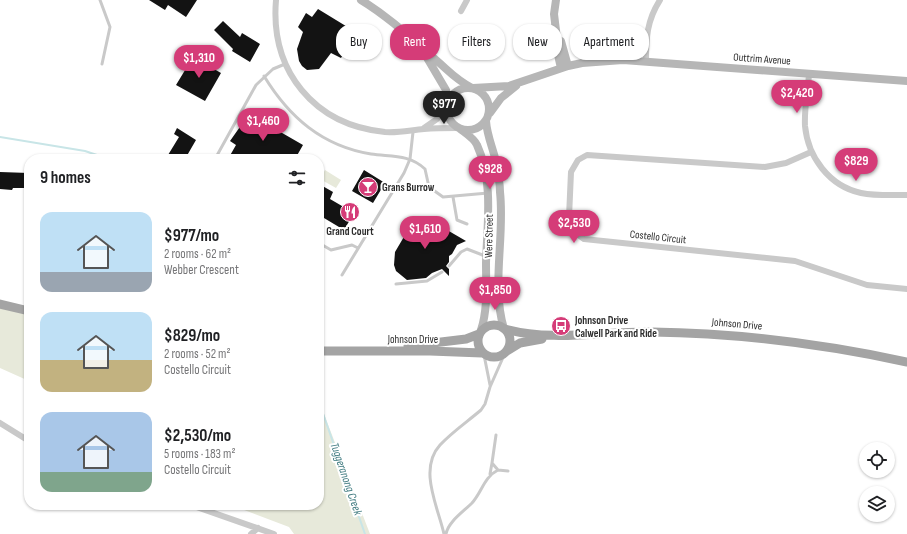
<!DOCTYPE html>
<html lang="en">
<head>
<meta charset="utf-8">
<style>
	:root { --surface:#fff; --page:#f2f2f2; --text:#202124; --muted:#757577; --accent:#d53c78 }
	body { margin:0; font-family:"Sofia Sans Condensed",sans-serif; background:var(--page); color:var(--text); height:100vh; display:flex; flex-direction:column; font-size:15px; white-space:nowrap }
	* { box-sizing:border-box; margin:0 }
	p { font-size:13px; color:var(--muted) }
	.icon { flex:none; width:22px; height:22px; fill:none; stroke:currentColor; stroke-width:2; stroke-linecap:round; stroke-linejoin:round }
	.map { position:relative; flex:1; overflow:hidden }
	.panel { position:absolute; left:24px; top:154px; width:300px; height:356px; display:flex; flex-direction:column; background:var(--surface); border-radius:16px; box-shadow:0 1px 3px #0004 }
	.panel>* { flex:none }
	.top-card { position:absolute; left:336px; top:24px; width:380px; height:36px; display:flex; gap:8px }
	.tools { position:absolute; left:859px; top:442px; display:grid; gap:8px }
	.tools a { display:grid; place-items:center; width:36px; height:36px; border-radius:50%; background:var(--surface); box-shadow:0 1px 3px #0004; font-size:20px }
	.price { position:absolute; translate:-50% -34px; padding:0 9px; border-radius:14px; background:var(--accent); color:#fff; font-size:13px; line-height:26px; filter:drop-shadow(0 1px 2px #0008) }
	.price::after { content:''; position:absolute; left:50%; top:24px; width:12px; height:9px; margin-left:-6px; background:inherit; clip-path:polygon(0 0,100% 0,50% 100%) }
	.price.active { background:#222; color:#fff }
	ul { padding:0; list-style:none }
	li { display:flex; align-items:center; gap:12px; height:100px; padding:0 16px }
	li span { display:grid; place-items:center; flex:none; width:112px; height:80px; border-radius:12px; color:#555 }
	li>.icon { margin-inline-start:auto }
	span .icon { width:48px; height:48px; fill:#fffc; stroke-width:1 }
	li b { font-size:17px }
	h2 { display:flex; justify-content:space-between; align-items:center; height:48px; padding:0 16px; font-size:17px }
	.pill { padding:0 14px; border-radius:16px; background:var(--surface); box-shadow:0 1px 3px #0004; font-size:14px; line-height:36px }
	.pill.active { background:var(--accent); color:#fff }
	.map>svg:first-child { display:block }
	.green { fill:#e7e9da }
	.lines { fill:none; stroke-linecap:round; stroke-linejoin:round }
	.stream { stroke:#c8e5e7; stroke-width:2 }
	.building { fill:#131313 }
	.lane { stroke:#c9c9c9; stroke-width:3 }
	.street { stroke:#c9c9c9; stroke-width:6 }
	.secondary { stroke:#b6b6b6; stroke-width:8 }
	.primary { stroke:#a4a4a4; stroke-width:9 }
	.labels { text-anchor:middle; dominant-baseline:central; stroke-width:4; stroke-linejoin:round; paint-order:stroke }
	.street-label { font-size:11px; fill:#2c2c2c; stroke:#fff }
	.poi-label { font-size:11px; font-weight:bold; fill:#2c2c2c; stroke:#fff; text-anchor:start }
	.water-label { font-size:12px; font-style:italic; fill:#407b80; stroke:#fff }
</style>
</head>
<body>
<div class="map">
<svg width="907" height="534" viewBox="0 0 907 534">
	<rect width="100%" height="100%" fill="#fff"/>
	<path class="green" d="M325 170 341 180 336 188 320 179Z
		M0 304 29 315V381L0 368Z
		M319 401 370 534H294L289 527 231 505H319Z"/>
	<g class="lines">
		<path class="stream" d="M0 137 85 151 109 159
			M319 402 365 534"/>
	</g>
	<path class="building" d="M149 0H197L186 17 168 5 165 10Z
		M318 9 354 31 346 43 349 44 341 58 331 53 319 69 307 70 302 66 299 61 297 49 303 32 298 27 306 13 312 17Z
		M223 21 240 37 242 33 260 44 250 62 232 51 233 49 214 30Z
		M193 57 221 73 205 101 176 85Z
		M249 114 303 145 295 159H228L236 145 230 141Z
		M177 128 196 140 185 159H174L168 155 179 137 174 134Z
		M364 170 385 183 373 203 352 191Z
		M0 172 29 173V180H24V188H13L12 190 0 189Z
		M319 184 333 192 330 199 354 213 344 230 324 218 319 219Z
		M423 216 466 241 457 245 452 254 449 256V262L446 266 449 269V276L442 269 432 273 426 278 407 280 396 271 394 265 395 252 415 218 421 221Z"/>
	<g class="lines">
		<path class="lane" d="M100 0 110 27 102 64
			M264 76C289 117 322 146 371 154 391 157 409 154 425 169L429 187 443 197 488 193
			M215 159 256 85 273 69 285 64
			M453 197 457 220 467 224
			M319 243 331 250 352 245 358 248
			M449 266 461 252 467 249 485 256
			M342 275 404 173 410 159 413 132
			M396 284 427 281 442 272
			M484 355 490 385
			M496 435 492 463 498 470 508 471
			M490 474 492 463
			M444 534C438 507 418 469 440 445 452 432 467 422 481 410L485 404 490 387 505 353
			M446 534C448 522 463 512 472 503 482 492 484 477 498 470"/>
		<path class="street" d="M276 0C270 71 314 125 385 132 399 133 411 130 424 129 436 128 447 128 458 128
			M461 11 467 0
			M646 61C646 38 647 20 660 0
			M809 74C808 91 804 109 805 126 808 157 829 186 861 193 876 196 892 195 907 195
			M424 128 437 119 448 104
			M811 152 786 163 765 167 587 155 578 160 571 172 569 217 573 231 584 239 795 261 867 285 907 289
			M0 423 29 441
			M191 505 274 534
			M251 534 258 528"/>
		<path class="secondary" d="M361 0C389 17 412 39 436 60 450 72 455 79 472 88
			M556 0 554 14 557 39 555 42 561 68
			M557 39 561 41 568 66
			M423 51 446 90 448 102
			M447 109a21 21 0 1 1 42 0a21 21 0 1 1-42 0Z
			M473 88 509 86 568 66 582 63 623 60 907 81
			M490 113 501 98 516 86
			M486 121C487 136 493 148 496 162 498 172 500 183 500 192 505 237 491 286 504 329
			M459 128C465 133 474 138 477 145 494 182 487 225 486 263 486 285 488 309 481 330"/>
		<path class="primary" d="M0 304 29 311
			M478 341a16 16 0 1 1 32 0a16 16 0 1 1-32 0Z
			M505 329C553 342 604 331 652 332 739 333 823 344 907 362
			M408 346 466 339 479 334
			M319 351H430L482 353
			M507 351 520 343 542 339"/>
	</g>
	<defs>
		<symbol id="bar-disc" viewBox="-11 -11 22 22"><circle r="9.5" fill="#d53c78" stroke="#fff"/><path d="M-6-5H6L.8 .8V4.5H3.5V6h-7V4.5H-.8V.8Z" fill="#fff"/></symbol>
		<symbol id="restaurant-disc" viewBox="-11 -11 22 22"><circle r="9.5" fill="#d53c78" stroke="#fff"/><path d="M-5-6h1v4h1v-4h1v4h1v-4h1v5L-1.5 .5V6h-2V.5L-5-1ZM5-6V6H3V1.5H1.5Q1.5-4 5-6Z" fill="#fff"/></symbol>
		<symbol id="bus-disc" viewBox="-11 -11 22 22"><circle r="9.5" fill="#d53c78" stroke="#fff"/><path d="M-5-6H5V4H4V6H2V4H-2V6H-4V4H-5ZM-3.5-4V0h7V-4ZM-3.5 1.2v1.5H-2V1.2ZM2 1.2v1.5H3.5V1.2Z" fill="#fff"/></symbol>
	</defs>
	<g fill-rule="evenodd">
		<use href="#bar-disc" x="357" y="176" width="22" height="22"/>
		<use href="#restaurant-disc" x="339" y="201" width="22" height="22"/>
		<use href="#bus-disc" x="550" y="315" width="22" height="22"/>
	</g>
	<g class="labels">
		<g class="street-label">
			<text transform="translate(762 59) rotate(4)">Outtrim Avenue</text>
			<text transform="translate(489 236) rotate(-89)">Were Street</text>
			<text transform="translate(658 237) rotate(6)">Costello Circuit</text>
			<text transform="translate(737 324) rotate(5)">Johnson Drive</text>
			<text x="413" y="339">Johnson Drive</text>
		</g>
		<g class="poi-label">
			<text x="382" y="187">Grans Burrow</text>
			<text x="350" y="231" text-anchor="middle">Grand Court</text>
			<text x="575" y="320">Johnson Drive<tspan x="575" dy="13">Calwell Park and Ride</tspan></text>
		</g>
		<g class="water-label">
			<text transform="translate(346 479) rotate(71)">Tuggeranong Creek</text>
		</g>
	</g>
</svg>
<div class="tools">
<a><svg class="icon" aria-label="locate" viewBox="0 0 24 24"><circle cx="12" cy="12" r="6"/><path d="M12 2v4M12 18v4M2 12h4M18 12h4"/></svg></a>
<a><svg class="icon" aria-label="layers" viewBox="0 0 24 24"><path d="M12 4l9 5-9 5-9-5zM3 14l9 5 9-5"/></svg></a>
</div>
<b class="price" style="left:199px;top:79px">$1,310</b>
<b class="price" style="left:797px;top:114px">$2,420</b>
<b class="price active" style="left:444px;top:125px">$977</b>
<b class="price" style="left:263px;top:142px">$1,460</b>
<b class="price" style="left:856px;top:182px">$829</b>
<b class="price" style="left:490px;top:190px">$928</b>
<b class="price" style="left:574px;top:244px">$2,530</b>
<b class="price" style="left:425px;top:250px">$1,610</b>
<b class="price" style="left:495px;top:311px">$1,850</b>
<div class="top-card">
<a class="pill">Buy</a>
<a class="pill active">Rent</a>
<a class="pill">Filters</a>
<a class="pill">New</a>
<a class="pill">Apartment</a>
</div>
<section class="panel">
<h2>9 homes<svg class="icon" aria-label="filters" viewBox="0 0 24 24"><path d="M4 7h16M4 17h16"/><circle cx="9" cy="7" r="2"/><circle cx="15" cy="17" r="2"/></svg></h2>
<ul>
<li><span style="background:linear-gradient(#bfe0f5 75%,#9aa5b1 0)"><svg class="icon" aria-label="home" viewBox="0 0 24 24"><path d="M3 11l9-7 9 7M6 9v11h12V9"/></svg></span><div><b>$977/mo</b><p>2 rooms · 62 m²</p><p>Webber Crescent</p></div></li>
<li><span style="background:linear-gradient(#bfe0f5 60%,#c2b280 0)"><svg class="icon" aria-label="home" viewBox="0 0 24 24"><path d="M3 11l9-7 9 7M6 9v11h12V9"/></svg></span><div><b>$829/mo</b><p>2 rooms · 52 m²</p><p>Costello Circuit</p></div></li>
<li><span style="background:linear-gradient(#a9c7e8 75%,#7fa58c 0)"><svg class="icon" aria-label="home" viewBox="0 0 24 24"><path d="M3 11l9-7 9 7M6 9v11h12V9"/></svg></span><div><b>$2,530/mo</b><p>5 rooms · 183 m²</p><p>Costello Circuit</p></div></li>
</ul>
</section>
</div>
</body>
</html>
